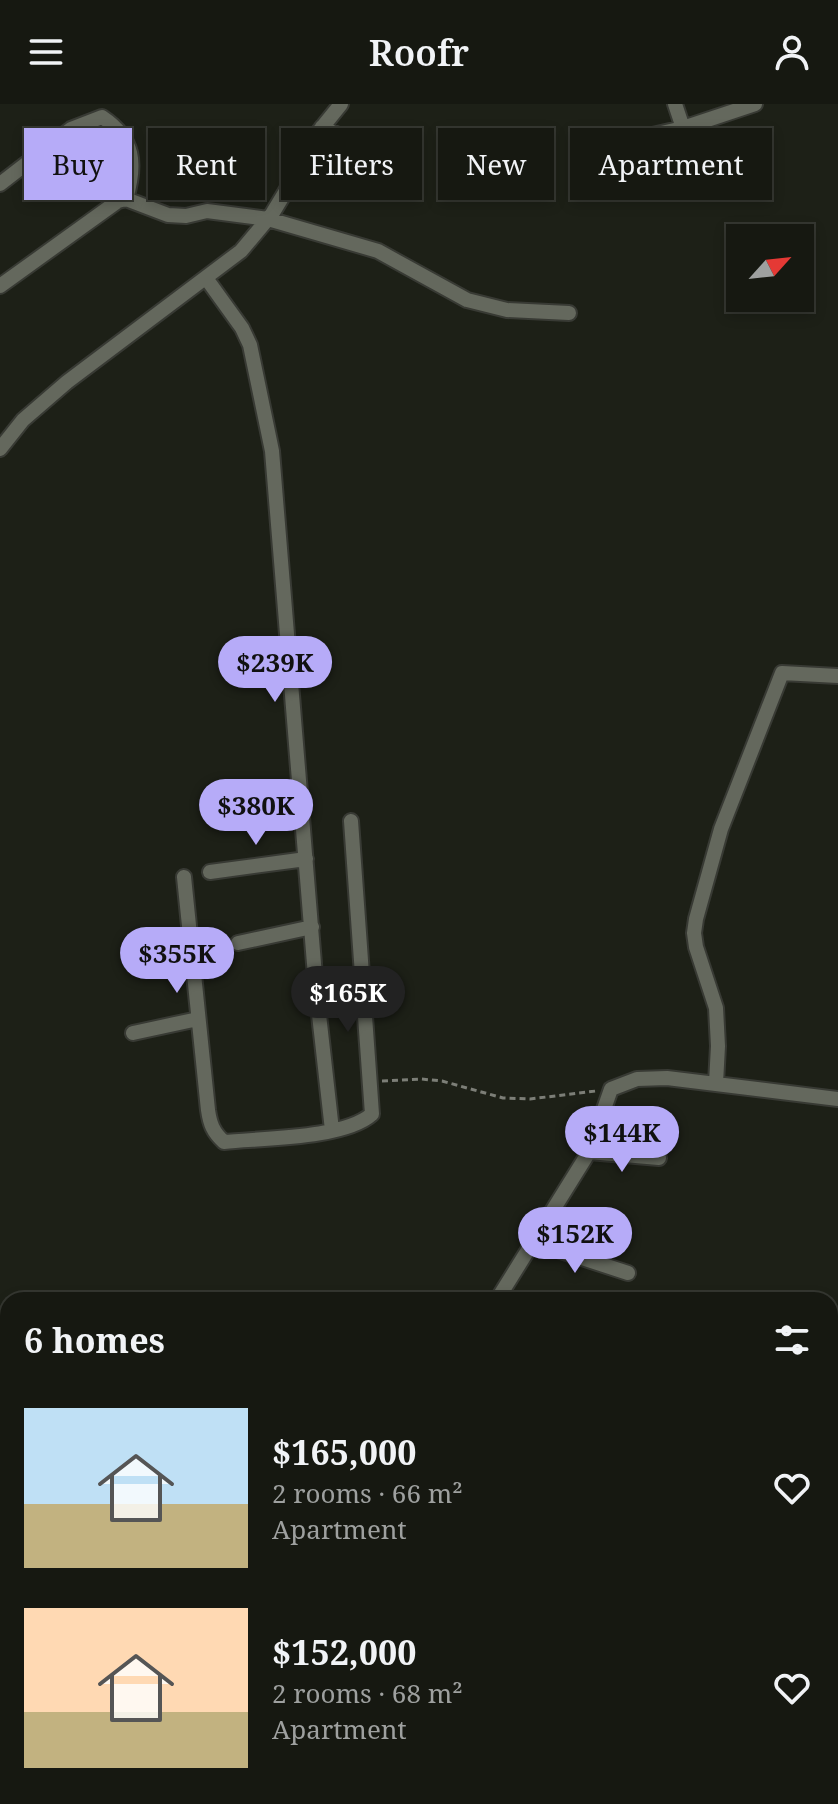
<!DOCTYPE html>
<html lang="en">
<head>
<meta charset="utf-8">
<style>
	:root { --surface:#161811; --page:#1f211a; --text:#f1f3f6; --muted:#9ea09f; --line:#353731; --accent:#b6abf8 }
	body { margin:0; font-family:"Noto Serif",serif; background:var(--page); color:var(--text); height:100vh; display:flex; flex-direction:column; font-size:30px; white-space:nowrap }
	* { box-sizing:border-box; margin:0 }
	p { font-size:26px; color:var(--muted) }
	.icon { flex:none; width:44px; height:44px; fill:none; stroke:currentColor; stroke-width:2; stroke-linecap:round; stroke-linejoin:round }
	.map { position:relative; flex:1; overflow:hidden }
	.drawer { position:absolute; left:0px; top:1188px; width:838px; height:512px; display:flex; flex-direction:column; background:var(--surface); border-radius:24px 24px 0 0; box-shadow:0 4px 12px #0003,0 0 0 2px var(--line) }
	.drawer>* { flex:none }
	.banner { position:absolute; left:24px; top:24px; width:790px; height:72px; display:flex; gap:16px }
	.needle { width:52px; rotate:63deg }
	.tools { position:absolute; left:726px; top:120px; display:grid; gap:16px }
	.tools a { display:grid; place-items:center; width:88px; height:88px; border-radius:0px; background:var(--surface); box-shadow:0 4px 12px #0003,0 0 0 2px var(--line); font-size:40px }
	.price { position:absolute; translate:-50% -68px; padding:0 18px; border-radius:28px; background:var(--accent); color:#111; font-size:26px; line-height:52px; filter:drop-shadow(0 2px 4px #0008) }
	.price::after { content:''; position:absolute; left:50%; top:48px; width:24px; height:18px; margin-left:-12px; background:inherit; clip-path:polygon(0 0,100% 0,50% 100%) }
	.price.on { background:#222; color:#fff }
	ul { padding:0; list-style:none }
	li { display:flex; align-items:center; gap:24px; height:200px; padding:0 24px }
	li span { display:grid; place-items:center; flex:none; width:224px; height:160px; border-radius:0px; color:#555 }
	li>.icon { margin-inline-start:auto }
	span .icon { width:96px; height:96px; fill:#fffc; stroke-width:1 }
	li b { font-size:34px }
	h2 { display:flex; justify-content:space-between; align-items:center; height:96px; padding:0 24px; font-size:34px }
	.pill { padding:0 28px; border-radius:0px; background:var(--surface); box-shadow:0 4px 12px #0003,0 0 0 2px var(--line); font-size:28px; line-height:72px }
	.pill.on { background:var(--accent); color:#111 }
	header { display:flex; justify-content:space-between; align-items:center; height:104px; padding:0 24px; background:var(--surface); font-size:36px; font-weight:600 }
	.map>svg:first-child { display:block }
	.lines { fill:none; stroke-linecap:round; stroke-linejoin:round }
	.minor-casing { stroke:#383a34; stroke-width:18 }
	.path { stroke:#7c7e77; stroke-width:3; stroke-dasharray:6 4; stroke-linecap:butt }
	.minor { stroke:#64685d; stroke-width:14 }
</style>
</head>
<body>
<header><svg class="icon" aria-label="menu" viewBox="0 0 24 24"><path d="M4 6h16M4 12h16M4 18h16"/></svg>Roofr<svg class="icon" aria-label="person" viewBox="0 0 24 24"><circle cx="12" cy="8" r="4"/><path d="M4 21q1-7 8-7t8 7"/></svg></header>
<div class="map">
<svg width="838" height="1700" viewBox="0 0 838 1700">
	<rect width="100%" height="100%" fill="#1d2017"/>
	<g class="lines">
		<defs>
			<path id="minor" d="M675 0 683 24
				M322 23 386 55
				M583 47 683 24 755 0
				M0 80 71 25 102 13C135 35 136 60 126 95
				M206 174 242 224 250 241 272 347 316 884 332 1026
				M0 182 118 97 126 95 168 111 186 112 207 107 268 115 378 147 467 196 507 206 569 209
				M0 345 23 316 67 278 241 147 272 110 292 77 312 36 341 0
				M210 768 306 755
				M184 773 208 1006C210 1020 213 1028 224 1038 262 1034 344 1035 372 1010L351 717
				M238 839 312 823
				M133 929 198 915
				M716 979 718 942 716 904 696 843 694 829 696 815 721 725 782 569 838 572
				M589 1048 659 1054
				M533 1138 628 1169
				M497 1196 589 1048 611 985 637 975 667 974 838 995
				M830 1301H837L838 1295
				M0 1383 8 1380
				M830 1445 838 1441
				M830 1528 831 1529
				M0 1579 8 1577
				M202 1692 204 1700
				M609 1692 612 1700
				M768 1692 770 1700
				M60 1700 80 1692"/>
		</defs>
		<use href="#minor" class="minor-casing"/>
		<path class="path" d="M382 977 421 975 442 977 503 994 530 995 596 987"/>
		<use href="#minor" class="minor"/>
	</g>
</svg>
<div class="tools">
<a><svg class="needle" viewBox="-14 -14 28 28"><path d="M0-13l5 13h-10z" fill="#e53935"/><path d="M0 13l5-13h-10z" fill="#9ea09f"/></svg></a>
</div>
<b class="price" style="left:275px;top:600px">$239K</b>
<b class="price" style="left:256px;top:743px">$380K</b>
<b class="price" style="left:177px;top:891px">$355K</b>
<b class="price on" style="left:348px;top:930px">$165K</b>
<b class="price" style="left:622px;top:1070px">$144K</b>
<b class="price" style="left:575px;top:1171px">$152K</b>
<div class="banner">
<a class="pill on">Buy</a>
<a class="pill">Rent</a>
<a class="pill">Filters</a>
<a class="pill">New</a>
<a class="pill">Apartment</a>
</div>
<section class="drawer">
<h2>6 homes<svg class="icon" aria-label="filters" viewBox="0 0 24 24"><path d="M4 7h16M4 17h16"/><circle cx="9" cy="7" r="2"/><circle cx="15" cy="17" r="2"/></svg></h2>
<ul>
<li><span style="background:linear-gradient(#bfe0f5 60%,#c2b280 0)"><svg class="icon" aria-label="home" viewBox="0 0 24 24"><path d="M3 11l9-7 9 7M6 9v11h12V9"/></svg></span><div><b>$165,000</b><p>2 rooms · 66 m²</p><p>Apartment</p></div><svg class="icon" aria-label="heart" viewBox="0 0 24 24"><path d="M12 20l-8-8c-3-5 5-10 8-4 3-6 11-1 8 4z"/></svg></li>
<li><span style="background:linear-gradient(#ffd9b3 65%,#c2b280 0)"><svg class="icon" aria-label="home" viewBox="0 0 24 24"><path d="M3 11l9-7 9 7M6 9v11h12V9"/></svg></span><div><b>$152,000</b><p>2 rooms · 68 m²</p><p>Apartment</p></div><svg class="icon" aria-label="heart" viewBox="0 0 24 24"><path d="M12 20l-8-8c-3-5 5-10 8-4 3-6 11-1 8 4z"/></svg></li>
</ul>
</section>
</div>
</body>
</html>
